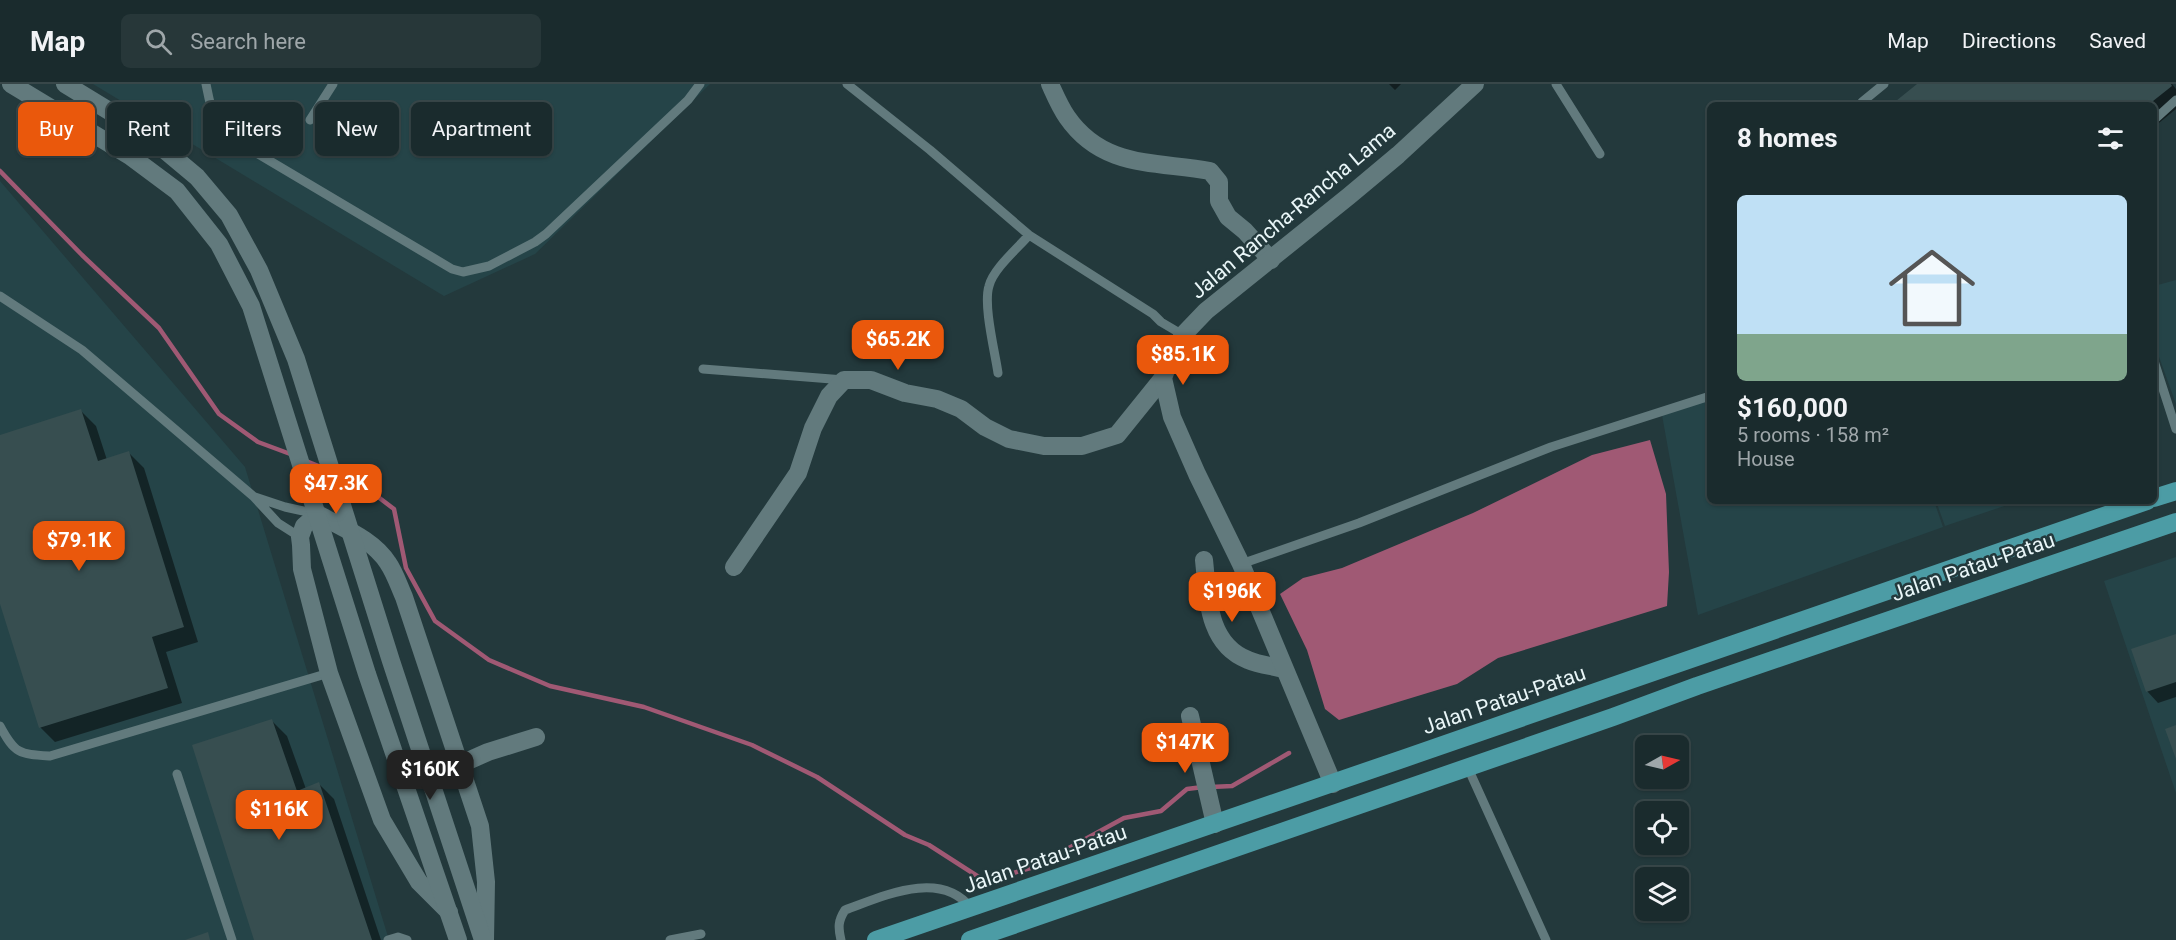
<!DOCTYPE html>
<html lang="en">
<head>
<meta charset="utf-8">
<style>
	:root { --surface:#1a2b2d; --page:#273739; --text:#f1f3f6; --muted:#9fa7aa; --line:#384749; --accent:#ea580c }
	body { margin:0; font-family:Roboto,sans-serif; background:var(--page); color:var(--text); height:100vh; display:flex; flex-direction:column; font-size:22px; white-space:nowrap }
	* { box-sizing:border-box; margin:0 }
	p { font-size:20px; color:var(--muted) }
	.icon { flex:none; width:33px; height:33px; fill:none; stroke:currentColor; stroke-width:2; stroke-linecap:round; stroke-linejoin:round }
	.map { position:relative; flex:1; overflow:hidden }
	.details { position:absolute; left:1707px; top:18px; width:450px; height:402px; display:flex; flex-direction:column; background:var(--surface); border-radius:9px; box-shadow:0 2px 4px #0004,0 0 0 2px var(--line) }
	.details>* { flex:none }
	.top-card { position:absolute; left:18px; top:18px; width:570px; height:54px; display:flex; gap:12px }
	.needle { width:39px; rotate:82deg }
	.tools { position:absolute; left:1635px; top:651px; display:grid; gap:12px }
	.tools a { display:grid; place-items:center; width:54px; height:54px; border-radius:9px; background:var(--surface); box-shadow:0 2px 4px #0004,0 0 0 2px var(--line); font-size:30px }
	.price { position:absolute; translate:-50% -51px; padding:0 14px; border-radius:12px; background:var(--accent); color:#fff; font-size:20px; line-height:39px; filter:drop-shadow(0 2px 3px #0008) }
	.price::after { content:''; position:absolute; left:50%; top:36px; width:18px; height:14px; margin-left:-9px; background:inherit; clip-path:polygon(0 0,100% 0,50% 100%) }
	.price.selected { background:#222; color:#fff }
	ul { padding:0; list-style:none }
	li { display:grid; align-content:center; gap:12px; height:318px; padding:0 30px }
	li+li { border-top:2px solid var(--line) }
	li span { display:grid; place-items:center; height:186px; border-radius:9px; color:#555 }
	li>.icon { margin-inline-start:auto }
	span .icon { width:108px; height:108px; fill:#fffc; stroke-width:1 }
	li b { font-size:26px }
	h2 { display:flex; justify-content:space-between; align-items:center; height:72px; padding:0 30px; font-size:26px }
	.chip { padding:0 21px; border-radius:9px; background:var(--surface); box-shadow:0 2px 4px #0004,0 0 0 2px var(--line); font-size:21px; line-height:54px }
	.chip.selected { background:var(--accent); color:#fff }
	header { display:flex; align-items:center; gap:36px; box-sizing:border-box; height:84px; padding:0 30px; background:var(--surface); border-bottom:2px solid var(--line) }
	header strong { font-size:28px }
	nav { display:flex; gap:33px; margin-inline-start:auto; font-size:21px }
	.search { width:420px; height:54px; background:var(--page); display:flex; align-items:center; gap:15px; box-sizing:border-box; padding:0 21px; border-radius:9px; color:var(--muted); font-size:22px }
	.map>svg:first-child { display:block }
	.built { fill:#254448 }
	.water { fill:#a05974 }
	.shadow { fill:#0007 }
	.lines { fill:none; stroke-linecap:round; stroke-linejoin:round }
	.stream { stroke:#a05974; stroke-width:4.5 }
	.building { fill:#374e50 }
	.service { stroke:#627a7d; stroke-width:9 }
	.minor { stroke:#627a7d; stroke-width:18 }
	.tertiary { stroke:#627a7d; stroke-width:18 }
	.primary { stroke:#4c9ca5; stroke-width:18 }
	.labels { text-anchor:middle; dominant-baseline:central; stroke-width:5; stroke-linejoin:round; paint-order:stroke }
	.street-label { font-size:21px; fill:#e9f6f8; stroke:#23393c }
</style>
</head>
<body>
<header>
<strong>Map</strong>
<div class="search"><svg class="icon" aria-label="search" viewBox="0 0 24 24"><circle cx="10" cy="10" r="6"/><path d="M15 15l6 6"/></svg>Search here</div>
<nav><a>Map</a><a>Directions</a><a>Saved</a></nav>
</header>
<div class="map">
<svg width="2176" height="856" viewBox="0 0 2176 856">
	<rect width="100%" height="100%" fill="#23393c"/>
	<path class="built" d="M93 0H710L535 170 444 212Z
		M0 97 245 383 389 856H0Z
		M2176 196V320L2154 259V202Z
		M1710 315V417H1934L1943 443 1698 531 1662 331Z
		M1936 417H2019L1945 442Z
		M2176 473V709L2104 497Z"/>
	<path class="water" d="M1650 356 1666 410 1669 488 1667 522 1498 574 1457 600 1339 636 1325 625 1307 566 1280 510 1303 494 1342 484 1473 429 1592 371Z"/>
	<path class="shadow" d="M1389 0H1401L1395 6Z
		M1920 0H2172L2176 5V25L2154 43V21H1894Z
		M81 327 96 342 107 376 129 369 144 384 198 558 166 568 182 619 55 658 40 643 0 515V352Z
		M2176 552V613L2158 619 2147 607Z
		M272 637 287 652 306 705 319 700 334 715 381 856H256Z"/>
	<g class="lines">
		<path class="stream" d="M0 87 82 171 159 244 219 330 258 358 293 371
			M306 377 326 385
			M337 389 357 397 394 425 406 484 435 537 489 576 550 602 644 623 752 661 817 693 905 751 929 761 985 797 1034 783 1124 734 1161 727 1187 705 1203 703
			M1211 703 1232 702 1289 669"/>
	</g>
	<path class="building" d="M1917 0H2171L2172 2 2148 21H1891Z
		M81 325 98 377 129 367 184 543 152 553 168 604 39 644 0 520V351Z
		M2176 550V598L2146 608 2131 565Z
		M272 635 297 707 319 698 372 856H254L192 661Z
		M2176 641V675L2165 645Z
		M208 848 210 856H185Z"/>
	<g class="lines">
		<path class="service" d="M206 0C210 19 212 36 226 51L452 185 463 188 489 182 535 158 546 150 688 16 700 0
			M847 0 930 66 1029 151 1153 230 1161 238 1183 251
			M1556 0 1600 70
			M1862 21V18L1884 0
			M310 36 333 0
			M2154 36 2176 16
			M0 212 82 266 253 412 278 439 300 453
			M2154 277 2176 345
			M703 285 844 296
			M998 289C995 268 983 221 989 202 993 185 1018 164 1029 151
			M255 413 285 423 317 430
			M1241 480 1359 439 1551 363 1710 312
			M0 642C15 670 19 670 50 672L329 589
			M1468 684 1546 856
			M177 690 232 856
			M388 856 398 853 407 856
			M670 856 701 850
			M841 856C838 843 838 837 845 826 884 812 940 785 971 824"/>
		<path class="minor" d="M1050 0C1055 11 1060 23 1067 33 1103 85 1156 77 1210 87L1219 98V117L1228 133 1245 147 1271 176
			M1204 476C1208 513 1207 560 1248 576 1259 581 1273 582 1284 585
			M734 483 798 389 813 344 829 312 844 296H871L905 309 937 315 961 325 985 343 1009 355 1044 362H1082L1117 351 1163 294
			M1190 632 1215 740
			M461 680 488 668 536 653
			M449 828 419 798 382 736 329 589 302 485 301 461 300 453 304 442 318 430C342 444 373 455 388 479 395 489 399 502 404 513L480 742 486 798 485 856"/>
		<path class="tertiary" d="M11 0 130 72 177 107 219 160 251 222 367 590 458 856
			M65 0 142 47 197 93 229 131 259 186 296 275 391 577 483 856
			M1333 700 1241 480 1197 390 1172 333 1163 294 1169 278 1183 251 1206 227 1349 112 1398 71 1475 0"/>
		<path class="primary" d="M2154 414 2176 407
			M876 856C1301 713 1722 561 2147 417
			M970 856 1613 633 1697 602 2176 438"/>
	</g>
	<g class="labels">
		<g class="street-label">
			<text transform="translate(1293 127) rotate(-40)">Jalan Rancha-Rancha Lama</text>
			<text transform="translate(1973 483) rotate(-19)">Jalan Patau-Patau</text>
			<text transform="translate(1504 616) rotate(-19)">Jalan Patau-Patau</text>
			<text transform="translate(1045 775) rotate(-19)">Jalan Patau-Patau</text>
		</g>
	</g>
</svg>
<div class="tools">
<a><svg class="needle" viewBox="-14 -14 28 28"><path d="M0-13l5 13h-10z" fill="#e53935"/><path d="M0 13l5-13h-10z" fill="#9fa7aa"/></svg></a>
<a><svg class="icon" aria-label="locate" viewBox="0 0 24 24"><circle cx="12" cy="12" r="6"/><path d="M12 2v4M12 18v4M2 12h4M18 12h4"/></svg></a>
<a><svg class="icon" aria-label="layers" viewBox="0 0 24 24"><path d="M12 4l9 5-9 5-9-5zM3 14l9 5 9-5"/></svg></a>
</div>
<b class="price" style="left:898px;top:287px">$65.2K</b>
<b class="price" style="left:1183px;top:302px">$85.1K</b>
<b class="price" style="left:336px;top:431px">$47.3K</b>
<b class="price" style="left:79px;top:488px">$79.1K</b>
<b class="price" style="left:1232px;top:539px">$196K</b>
<b class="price" style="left:1185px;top:690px">$147K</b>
<b class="price selected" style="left:430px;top:717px">$160K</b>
<b class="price" style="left:279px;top:757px">$116K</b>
<div class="top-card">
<a class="chip selected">Buy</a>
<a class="chip">Rent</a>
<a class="chip">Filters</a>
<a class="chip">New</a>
<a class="chip">Apartment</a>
</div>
<section class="details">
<h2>8 homes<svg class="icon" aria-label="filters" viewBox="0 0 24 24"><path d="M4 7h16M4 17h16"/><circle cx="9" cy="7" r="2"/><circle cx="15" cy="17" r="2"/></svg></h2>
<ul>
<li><span style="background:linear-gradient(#bfe0f5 75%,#7fa58c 0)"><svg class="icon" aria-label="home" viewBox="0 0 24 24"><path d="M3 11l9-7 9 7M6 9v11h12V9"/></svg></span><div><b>$160,000</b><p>5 rooms · 158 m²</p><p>House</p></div></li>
</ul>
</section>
</div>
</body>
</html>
